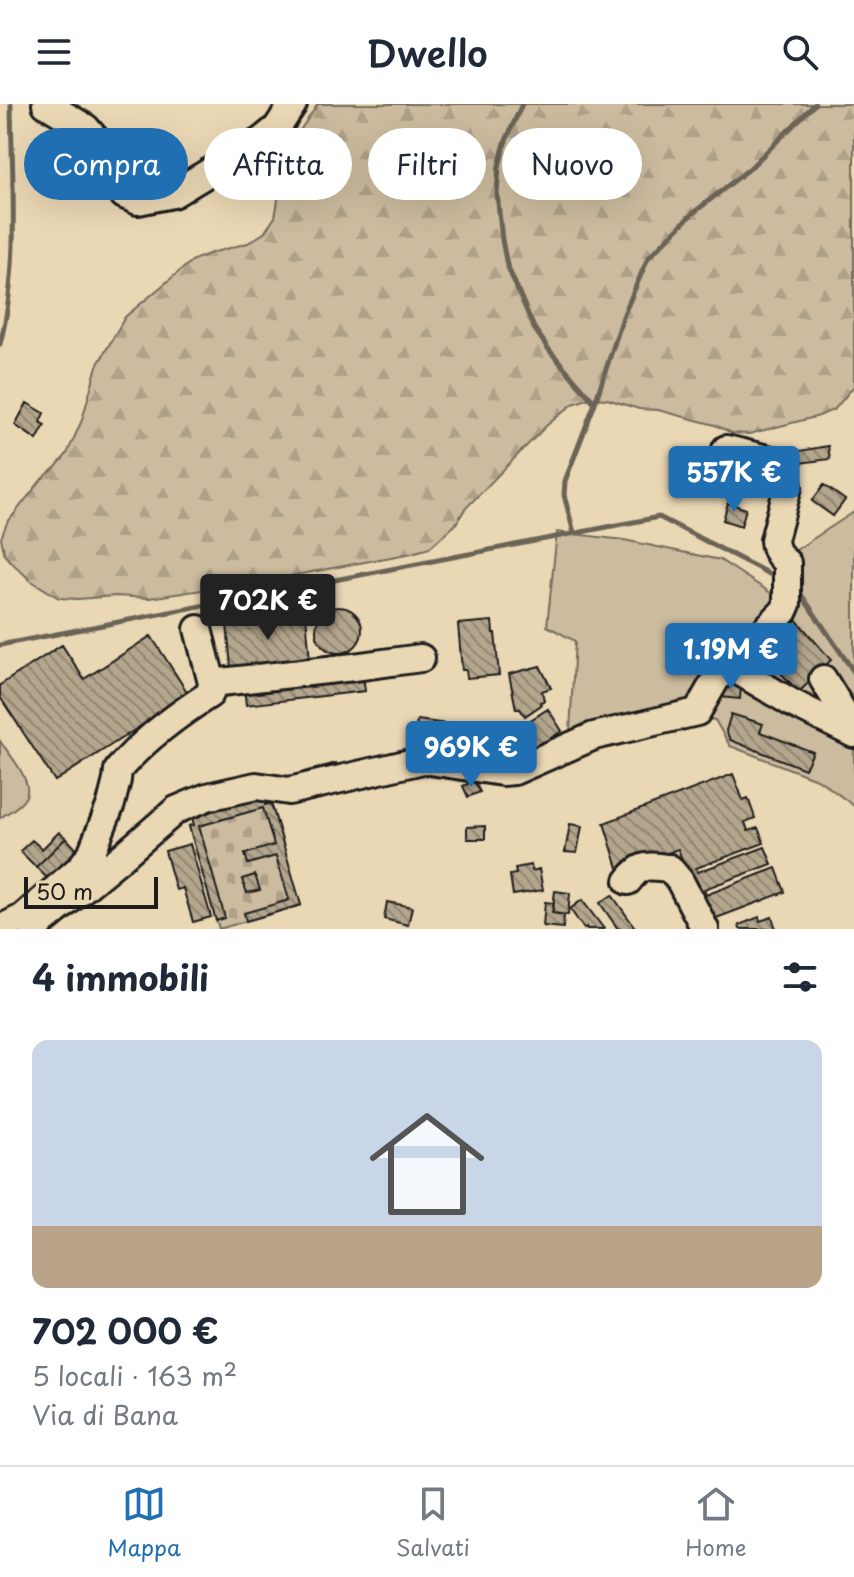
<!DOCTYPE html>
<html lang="it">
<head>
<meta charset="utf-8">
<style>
	:root { --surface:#fff; --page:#f6f6f7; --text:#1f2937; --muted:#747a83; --line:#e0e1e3; --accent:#1f6fb2 }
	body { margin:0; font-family:"Playpen Sans",sans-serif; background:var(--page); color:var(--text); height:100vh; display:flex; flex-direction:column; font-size:30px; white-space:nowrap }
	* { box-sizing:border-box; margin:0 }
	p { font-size:26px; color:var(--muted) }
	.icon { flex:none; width:44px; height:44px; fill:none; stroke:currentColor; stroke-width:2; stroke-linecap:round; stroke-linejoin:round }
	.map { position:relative; height:825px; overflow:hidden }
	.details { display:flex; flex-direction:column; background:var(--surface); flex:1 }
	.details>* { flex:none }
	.guide { position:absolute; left:24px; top:24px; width:806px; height:72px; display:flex; gap:16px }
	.scale { position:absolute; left:24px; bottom:20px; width:134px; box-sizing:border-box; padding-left:8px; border:4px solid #1c1c1c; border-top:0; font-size:22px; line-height:28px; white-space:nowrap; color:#1c1c1c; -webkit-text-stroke:6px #ead7b4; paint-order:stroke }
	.price { position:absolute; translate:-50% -68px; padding:0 18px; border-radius:8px; background:var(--accent); color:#fff; font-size:26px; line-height:52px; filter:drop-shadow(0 2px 4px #0008) }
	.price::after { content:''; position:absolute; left:50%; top:48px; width:24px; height:18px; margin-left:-12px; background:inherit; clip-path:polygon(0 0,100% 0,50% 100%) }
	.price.selected { background:#222; color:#fff }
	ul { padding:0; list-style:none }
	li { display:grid; align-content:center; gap:16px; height:424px; padding:0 32px }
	li span { display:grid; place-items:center; height:248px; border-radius:16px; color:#555 }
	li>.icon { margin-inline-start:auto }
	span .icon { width:144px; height:144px; fill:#fffc; stroke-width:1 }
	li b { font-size:34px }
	h2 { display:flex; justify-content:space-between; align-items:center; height:96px; padding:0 32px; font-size:34px }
	.pill { padding:0 28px; border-radius:36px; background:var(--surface); box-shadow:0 8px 32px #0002; font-size:28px; line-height:72px }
	.pill.selected { background:var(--accent); color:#fff }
	header { display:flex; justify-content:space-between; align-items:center; height:104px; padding:0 32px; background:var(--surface); font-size:36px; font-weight:600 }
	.tabs { display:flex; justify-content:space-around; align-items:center; height:112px; border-top:2px solid var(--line); background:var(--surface); font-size:22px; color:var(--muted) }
	.tabs a { display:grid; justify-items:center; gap:4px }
	.tabs .selected { color:var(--accent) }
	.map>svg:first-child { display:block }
	.forest { fill:url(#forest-firs); stroke:#746c5d; stroke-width:2 }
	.cemetery { fill:url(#cemetery-stones); stroke:#746c5d; stroke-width:2 }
	.garden { fill:#ccbb9e; stroke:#746c5d; stroke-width:2 }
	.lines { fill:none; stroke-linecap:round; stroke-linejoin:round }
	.stream { stroke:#6a6356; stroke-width:5 }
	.building { fill:url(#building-back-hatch); stroke:#1c1c1c; stroke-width:2 }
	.minor-casing { stroke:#1c1c1c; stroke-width:32 }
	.minor { stroke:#ead7b4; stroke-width:26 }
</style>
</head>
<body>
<header><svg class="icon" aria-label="menu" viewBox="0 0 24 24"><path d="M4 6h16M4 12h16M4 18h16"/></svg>Dwello<svg class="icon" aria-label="search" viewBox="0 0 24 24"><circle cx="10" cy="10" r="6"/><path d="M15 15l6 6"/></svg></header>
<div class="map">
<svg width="854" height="825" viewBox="0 0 854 825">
	<defs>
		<pattern id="forest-firs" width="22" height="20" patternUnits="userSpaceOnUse" patternTransform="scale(2)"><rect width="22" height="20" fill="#ccbb9e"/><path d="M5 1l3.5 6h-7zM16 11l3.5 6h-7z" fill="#afa088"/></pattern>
		<pattern id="cemetery-stones" width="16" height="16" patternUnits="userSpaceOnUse" patternTransform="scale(2)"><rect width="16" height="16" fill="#ccbb9e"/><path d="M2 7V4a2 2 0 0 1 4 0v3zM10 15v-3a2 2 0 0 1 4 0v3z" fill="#afa088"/></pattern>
		<pattern id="building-back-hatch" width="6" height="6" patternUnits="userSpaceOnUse" patternTransform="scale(2)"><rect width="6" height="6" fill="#b4a68d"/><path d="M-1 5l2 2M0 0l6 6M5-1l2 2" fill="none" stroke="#928672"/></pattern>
	</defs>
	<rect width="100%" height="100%" fill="#ead7b4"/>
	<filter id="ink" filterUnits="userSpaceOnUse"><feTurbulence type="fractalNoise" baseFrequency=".0125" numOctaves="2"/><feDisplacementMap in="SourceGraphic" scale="16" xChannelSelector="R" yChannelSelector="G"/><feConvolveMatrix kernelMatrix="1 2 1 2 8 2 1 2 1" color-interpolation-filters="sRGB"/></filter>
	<g filter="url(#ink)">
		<path class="forest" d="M318 0H854V282L835 305 819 312 749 330 732 329 715 321 658 306 639 305 607 295 590 294 573 300 546 322 465 405 455 421 429 444 412 449 275 475 149 494 115 492 78 495 59 494 30 476 5 452 1 434 7 419 42 375 56 363 67 350 82 316 97 262 125 213 193 156 211 149 248 139 264 129 275 113 278 97 275 79V61L286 47Z"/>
		<path class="cemetery" d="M271 699 301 801 219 825 189 722Z"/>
		<path class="garden" d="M854 408V702L819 676 730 642 715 616 701 614 576 646 570 627 575 537 547 522 557 428 624 436 720 456 774 491 778 464 796 446Z
			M0 637C9 650 35 679 25 694 20 703 8 708 0 714Z"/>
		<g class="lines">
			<path class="stream" d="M522 0 505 39 499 62 497 89 502 136 507 161 534 224 550 247 595 299
				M0 240C20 163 12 79 11 0
				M574 429 564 391 565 377 595 299 624 210 648 154 692 110 749 65 815 0
				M798 486 854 568
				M0 541 659 413 779 475"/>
		</g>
		<path class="building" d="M27 299 44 309 40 318 45 321 37 336 15 321Z
			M828 342 830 355 792 360 794 348Z
			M824 381 845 396 833 412 812 397Z
			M728 399 746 405 741 422 723 416Z
			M316 526a23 23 0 1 1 46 0a23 23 0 1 1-46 0Z
			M306 512 310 556 231 564 227 520Z
			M793 512 831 556 799 588 758 545Z
			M492 517 493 529H495L499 571 467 574 466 566H462L458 520Z
			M151 532 189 591 55 677 0 593V581L62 541 84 575Z
			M540 562 551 584 542 587 544 597 540 598 541 601 525 612 520 605H516L509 570Z
			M363 570 365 587 246 601 244 583Z
			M722 579 741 581 740 595 720 593Z
			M548 605 562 627 524 651 510 629Z
			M731 610 763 620 760 628 813 648 805 665 730 636 726 627Z
			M417 616 456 621 454 643 414 639Z
			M336 659 338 669 306 677 304 668Z
			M733 670 743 696 748 694 755 714 745 718 748 727 758 724 764 739 696 764 698 768 765 743 772 760 704 785 706 791 776 764 785 788 706 818 678 745 619 767 604 719Z
			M474 677 480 688 468 693 463 682Z
			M261 689 265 701 271 699 301 801 246 817 244 809 289 796 276 752 248 760 245 750 274 741 263 704 199 722 225 814 216 817 189 722 194 721 191 710Z
			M570 720 582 722 577 749 565 748Z
			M485 722V735H467V723Z
			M59 728 66 734 36 763 20 747 32 736 42 745Z
			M66 734 84 753 55 782 36 763Z
			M190 740 211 813 193 818 183 784 176 786 165 747Z
			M531 761 532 767 539 765 543 786 513 791 510 771 516 770 515 764Z
			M255 771 260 786 247 789 242 775Z
			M555 787 570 789 568 811 552 809Z
			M612 791 636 825H618L600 799Z
			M582 796 604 825H587L586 823 584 825 570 805Z
			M387 798 412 803 408 821 384 815Z
			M545 798 554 799 552 809 564 811 563 824 543 822Z
			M759 813 760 817 772 813 776 825H740L739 821Z"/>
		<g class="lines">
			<defs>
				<path id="minor" d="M46 0 86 24 105 46 124 91 138 97 173 90 261 37 277 24 293 0
					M730 562 792 599 854 630
					M823 575 854 626
					M212 579 354 563 421 554
					M628 777C642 759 647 762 669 764L680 777 705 825
					M0 825 22 814 80 764 91 750 111 700 117 676 118 666C143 636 177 611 210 590L212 579 198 525
					M34 825 124 751 176 706 207 693 256 682 289 687 423 656 502 668 514 667 594 632 697 608 716 575 784 507 787 500V459C779 452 775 447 774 436L788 383 786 372 780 358 726 345"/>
			</defs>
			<use href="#minor" class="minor-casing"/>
			<use href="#minor" class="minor"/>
		</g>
	</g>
</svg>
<div class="scale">50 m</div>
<b class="price" style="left:734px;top:410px">557K €</b>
<b class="price selected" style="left:268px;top:538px">702K €</b>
<b class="price" style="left:731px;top:587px">1.19M €</b>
<b class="price" style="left:471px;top:685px">969K €</b>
<div class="guide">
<a class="pill selected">Compra</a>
<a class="pill">Affitta</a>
<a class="pill">Filtri</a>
<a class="pill">Nuovo</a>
</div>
</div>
<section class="details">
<h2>4 immobili<svg class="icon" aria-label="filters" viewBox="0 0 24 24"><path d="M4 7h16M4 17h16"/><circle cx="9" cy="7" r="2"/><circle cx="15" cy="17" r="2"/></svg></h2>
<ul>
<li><span style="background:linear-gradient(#c9d6e8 75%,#b9a48a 0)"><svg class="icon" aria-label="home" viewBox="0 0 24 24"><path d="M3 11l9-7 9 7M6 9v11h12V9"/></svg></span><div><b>702 000 €</b><p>5 locali · 163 m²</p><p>Via di Bana</p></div></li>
</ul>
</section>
<nav class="tabs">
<a class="selected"><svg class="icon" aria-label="map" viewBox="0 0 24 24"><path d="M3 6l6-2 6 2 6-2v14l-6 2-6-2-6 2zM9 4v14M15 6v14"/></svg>Mappa</a>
<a><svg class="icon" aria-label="saved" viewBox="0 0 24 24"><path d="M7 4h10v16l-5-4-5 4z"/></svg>Salvati</a>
<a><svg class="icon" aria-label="home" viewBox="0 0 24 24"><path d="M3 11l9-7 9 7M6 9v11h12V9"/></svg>Home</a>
</nav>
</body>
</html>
